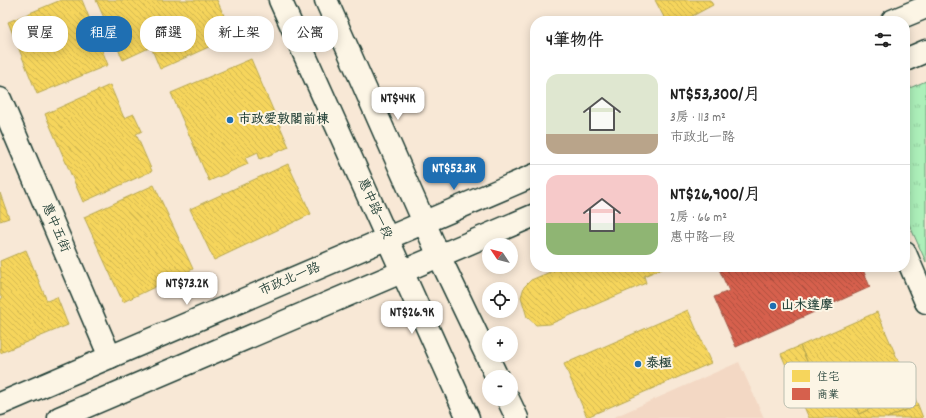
<!DOCTYPE html>
<html lang="zh-TW">
<head>
<meta charset="utf-8">
<style>
	:root { --surface:#fff; --page:#f2f2f2; --text:#222; --muted:#767676; --line:#e0e0e0; --accent:#1f6fb2 }
	body { margin:0; font-family:Dekko,"LXGW WenKai TC",sans-serif; background:var(--page); color:var(--text); height:100vh; display:flex; flex-direction:column; font-size:15px; white-space:nowrap }
	* { box-sizing:border-box; margin:0 }
	p { font-size:13px; color:var(--muted) }
	.icon { flex:none; width:22px; height:22px; fill:none; stroke:currentColor; stroke-width:2; stroke-linecap:round; stroke-linejoin:round }
	.map { position:relative; flex:1; overflow:hidden }
	.sheet { position:absolute; left:530px; top:16px; width:380px; height:256px; display:flex; flex-direction:column; background:var(--surface); border-radius:16px; box-shadow:0 2px 10px #0003 }
	.sheet>* { flex:none }
	.banner { position:absolute; left:12px; top:16px; width:380px; height:36px; display:flex; gap:8px }
	.needle { width:26px; rotate:305deg }
	.controls { position:absolute; left:482px; top:238px; display:grid; gap:8px }
	.controls a { display:grid; place-items:center; width:36px; height:36px; border-radius:50%; background:var(--surface); box-shadow:0 2px 10px #0003; font-size:20px }
	.price { position:absolute; translate:-50% -34px; padding:0 9px; border-radius:8px; background:#fff; color:#222; font-size:13px; line-height:26px; filter:drop-shadow(0 1px 2px #0008) }
	.price::after { content:''; position:absolute; left:50%; top:24px; width:12px; height:9px; margin-left:-6px; background:inherit; clip-path:polygon(0 0,100% 0,50% 100%) }
	.price.current { background:var(--accent); color:#fff }
	ul { padding:0; list-style:none }
	li { display:flex; align-items:center; gap:12px; height:100px; padding:0 16px }
	li+li { border-top:1px solid var(--line) }
	li span { display:grid; place-items:center; flex:none; width:112px; height:80px; border-radius:12px; color:#555 }
	li>.icon { margin-inline-start:auto }
	span .icon { width:48px; height:48px; fill:#fffc; stroke-width:1 }
	li b { font-size:17px }
	h2 { display:flex; justify-content:space-between; align-items:center; height:48px; padding:0 16px; font-size:17px }
	.tag { padding:0 14px; border-radius:16px; background:var(--surface); box-shadow:0 2px 10px #0003; font-size:14px; line-height:36px }
	.tag.current { background:var(--accent); color:#fff }
	.map>svg:first-child { display:block }
	.built { fill:#f3d8c4 }
	.grass { fill:url(#grass-tufts); stroke:#669676 }
	.homes { fill:url(#homes-back-hatch); stroke:#b6a750 }
	.shops { fill:url(#shops-back-hatch); stroke:#9f5646 }
	.lines { fill:none; stroke-linecap:round; stroke-linejoin:round }
	.minor-casing { stroke:#1f3d34; stroke-width:25 }
	.tertiary-casing { stroke:#1f3d34; stroke-width:25 }
	.minor { stroke:#fcf5e5; stroke-width:22 }
	.tertiary { stroke:#fcf5e5; stroke-width:22 }
	.poi-dot { fill:#1f6fb2; stroke:#fcf5e5; stroke-width:1.5 }
	.labels { text-anchor:middle; dominant-baseline:central; stroke-width:4; stroke-linejoin:round; paint-order:stroke }
	.poi-label { font-size:13px; font-weight:bold; fill:#1f3d34; stroke:#fcf5e5; text-anchor:start }
	.street-label { font-size:13px; fill:#1f3d34; stroke:#fcf5e5 }
	.key { fill:#fcf5e5; stroke:#babeb0; stroke-width:1 }
	.key-label { font-size:11px; fill:#1f3d34 }
</style>
</head>
<body>
<div class="map">
<svg width="926" height="418" viewBox="0 0 926 418">
	<defs>
		<pattern id="grass-tufts" width="24" height="20" patternUnits="userSpaceOnUse"><rect width="24" height="20" fill="#acefb9"/><path d="M3 7l-1-3M5 7V3M7 7l1-3M15 17l-1-3M17 17v-4M19 17l1-3" fill="none" stroke="#94cea0"/></pattern>
		<pattern id="homes-back-hatch" width="6" height="6" patternUnits="userSpaceOnUse"><rect width="6" height="6" fill="#f6d55c"/><path d="M-1 5l2 2M0 0l6 6M5-1l2 2" fill="none" stroke="#d2b851"/></pattern>
		<pattern id="shops-back-hatch" width="6" height="6" patternUnits="userSpaceOnUse"><rect width="6" height="6" fill="#d6604d"/><path d="M-1 5l2 2M0 0l6 6M5-1l2 2" fill="none" stroke="#ad5041"/></pattern>
	</defs>
	<rect width="100%" height="100%" fill="#f8e8d6"/>
	<filter id="ink" filterUnits="userSpaceOnUse"><feTurbulence type="fractalNoise" baseFrequency=".025" numOctaves="2"/><feDisplacementMap in="SourceGraphic" scale="8" xChannelSelector="R" yChannelSelector="G"/><feConvolveMatrix kernelMatrix="1 2 1 2 8 2 1 2 1" color-interpolation-filters="sRGB"/></filter>
	<g filter="url(#ink)">
		<path class="built" d="M739 362 764 418H612Z"/>
		<path class="grass" d="M926 81V262L905 215V90Z"/>
		<path class="homes" d="M61 0H82L108 65 37 94 8 22Z
			M96 0H217L233 36 160 69 151 47 123 60Z
			M655 0H710L713 5 683 21H666Z
			M251 59 289 147 260 159 258 152 245 158 248 164 209 181 171 93Z
			M110 85 124 118 134 114 142 131 136 134 152 171 83 202 45 114Z
			M288 164 311 214 214 260 190 209Z
			M154 185 193 269 123 302 84 217Z
			M0 193 9 218 0 221Z
			M26 250 47 301 57 297 68 325 0 353V300L2 299 0 295V279L1 278 0 261Z
			M562 267H662L663 268 644 276 646 283 550 324 536 325 527 317 521 297 524 287 531 280Z
			M688 310 711 363 587 417 564 364Z
			M877 312 911 390 859 414 838 365 814 376 800 346Z
			M800 346 814 376 838 365 859 414 911 390 918 405 887 418H809L781 354Z
			M918 405 923 418H887Z"/>
		<path class="shops" d="M718 267H862L870 287 736 347 714 297 729 291Z"/>
		<g class="lines">
			<defs>
				<path id="minor" d="M0 99 110 357
					M905 253 926 302"/>
				<path id="tertiary" d="M280 0 468 418
					M326 0 439 256 497 377
					M892 21 926 7
					M905 60 926 51
					M508 399 517 418
					M0 404 535 175
					M59 418 535 215"/>
			</defs>
			<use href="#minor" class="minor-casing"/>
			<use href="#tertiary" class="tertiary-casing"/>
			<use href="#minor" class="minor"/>
			<use href="#tertiary" class="tertiary"/>
		</g>
	</g>
	<g class="poi-dot">
		<circle cx="230" cy="120" r="4"/>
		<circle cx="773" cy="306" r="4"/>
		<circle cx="638" cy="364" r="4"/>
	</g>
	<g class="labels">
		<g class="poi-label">
			<text x="238" y="120">市政愛敦閣前棟</text>
			<text x="781" y="306">山木達摩</text>
			<text x="646" y="364">泰極</text>
		</g>
		<g class="street-label">
			<text transform="translate(374 209) rotate(66)">惠中路一段</text>
			<text transform="translate(55 228) rotate(67)">惠中五街</text>
			<text transform="translate(290 280) rotate(-23)">市政北一路</text>
		</g>
	</g>
	<rect x="784" y="362" width="132" height="46" rx="6" class="key"/>
	<rect x="792" y="370" width="18" height="12" fill="#f6d55c"/>
	<rect x="792" y="388" width="18" height="12" fill="#d6604d"/>
	<g class="key-label">
		<text x="817" y="380">住宅</text>
		<text x="817" y="398">商業</text>
	</g>
</svg>
<div class="controls">
<a><svg class="needle" viewBox="-14 -14 28 28"><path d="M0-13l5 13h-10z" fill="#e53935"/><path d="M0 13l5-13h-10z" fill="#767676"/></svg></a>
<a><svg class="icon" aria-label="locate" viewBox="0 0 24 24"><circle cx="12" cy="12" r="6"/><path d="M12 2v4M12 18v4M2 12h4M18 12h4"/></svg></a>
<a>+</a>
<a>−</a>
</div>
<b class="price" style="left:398px;top:121px">NT$44K</b>
<b class="price current" style="left:454px;top:191px">NT$53.3K</b>
<b class="price" style="left:187px;top:306px">NT$73.2K</b>
<b class="price" style="left:412px;top:335px">NT$26.9K</b>
<div class="banner">
<a class="tag">買屋</a>
<a class="tag current">租屋</a>
<a class="tag">篩選</a>
<a class="tag">新上架</a>
<a class="tag">公寓</a>
</div>
<section class="sheet">
<h2>4筆物件<svg class="icon" aria-label="filters" viewBox="0 0 24 24"><path d="M4 7h16M4 17h16"/><circle cx="9" cy="7" r="2"/><circle cx="15" cy="17" r="2"/></svg></h2>
<ul>
<li><span style="background:linear-gradient(#dfe7d0 75%,#b9a48a 0)"><svg class="icon" aria-label="home" viewBox="0 0 24 24"><path d="M3 11l9-7 9 7M6 9v11h12V9"/></svg></span><div><b>NT$53,300/月</b><p>3房 · 113 m²</p><p>市政北一路</p></div></li>
<li><span style="background:linear-gradient(#f6c9c9 60%,#8fb573 0)"><svg class="icon" aria-label="home" viewBox="0 0 24 24"><path d="M3 11l9-7 9 7M6 9v11h12V9"/></svg></span><div><b>NT$26,900/月</b><p>2房 · 66 m²</p><p>惠中路一段</p></div></li>
</ul>
</section>
</div>
</body>
</html>
